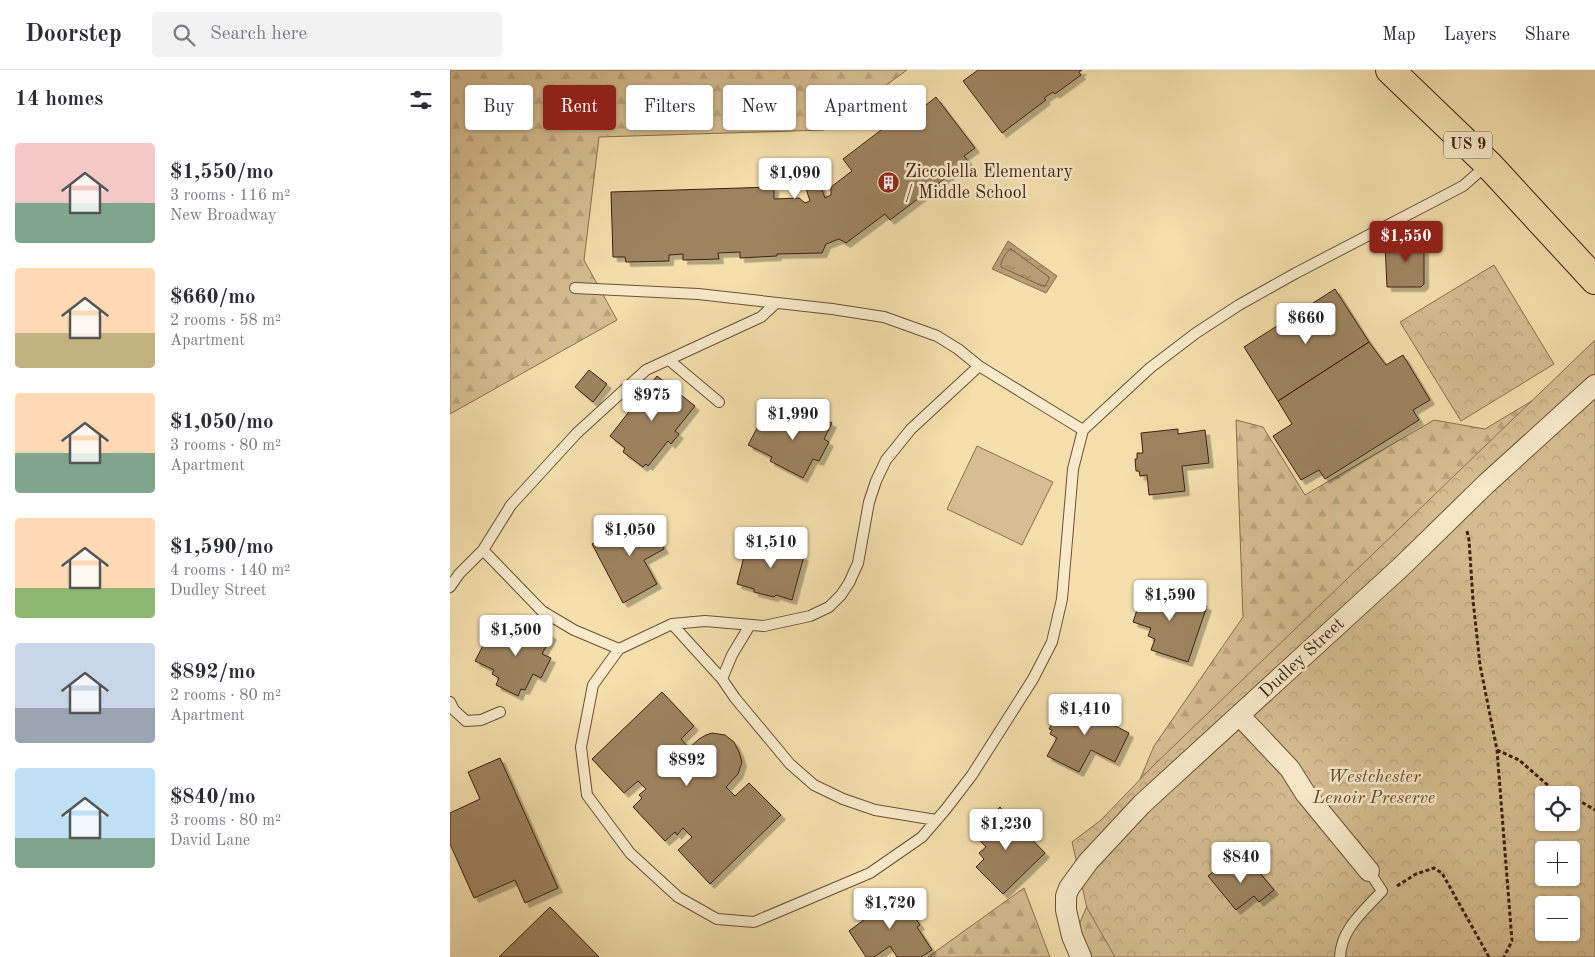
<!DOCTYPE html>
<html lang="en">
<head>
<meta charset="utf-8">
<style>
	:root { --surface:#fff; --page:#f2f2f3; --text:#2b2b33; --muted:#7c7c81; --line:#e1e1e2; --accent:#8f2418 }
	body { margin:0; font-family:"Old Standard TT",serif; background:var(--page); color:var(--text); height:100vh; display:flex; flex-direction:column; font-size:19px; white-space:nowrap }
	* { box-sizing:border-box; margin:0 }
	p { font-size:16px; color:var(--muted) }
	.icon { flex:none; width:28px; height:28px; fill:none; stroke:currentColor; stroke-width:2; stroke-linecap:round; stroke-linejoin:round }
	.map { position:relative; flex:1; overflow:hidden }
	.panel { display:flex; flex-direction:column; background:var(--surface); width:450px }
	.panel>* { flex:none }
	.hud { position:absolute; left:15px; top:15px; width:475px; height:45px; display:flex; gap:10px }
	.fabs { position:absolute; left:1085px; top:716px; display:grid; gap:10px }
	.fabs a { display:grid; place-items:center; width:45px; height:45px; border-radius:5px; background:var(--surface); box-shadow:0 1px 4px #0004; font-size:25px }
	.price { position:absolute; translate:-50% -42px; padding:0 11px; border-radius:5px; background:#fff; color:#222; font-size:16px; line-height:32px; filter:drop-shadow(0 1px 2px #0008) }
	.price::after { content:''; position:absolute; left:50%; top:30px; width:15px; height:11px; margin-left:-8px; background:inherit; clip-path:polygon(0 0,100% 0,50% 100%) }
	.price.current { background:var(--accent); color:#fff }
	ul { padding:0; list-style:none }
	li { display:flex; align-items:center; gap:15px; height:125px; padding:0 15px }
	li span { display:grid; place-items:center; flex:none; width:140px; height:100px; border-radius:5px; color:#555 }
	li>.icon { margin-inline-start:auto }
	span .icon { width:60px; height:60px; fill:#fffc; stroke-width:1 }
	li b { font-size:21px }
	h2 { display:flex; justify-content:space-between; align-items:center; height:60px; padding:0 15px; font-size:21px }
	.chip { padding:0 18px; border-radius:5px; background:var(--surface); box-shadow:0 1px 4px #0004; font-size:18px; line-height:45px }
	.chip.current { background:var(--accent); color:#fff }
	header { display:flex; align-items:center; gap:30px; box-sizing:border-box; height:70px; padding:0 25px; background:var(--surface); border-bottom:1px solid var(--line) }
	header strong { font-size:24px }
	nav { display:flex; gap:28px; margin-inline-start:auto; font-size:18px }
	.search { width:350px; height:45px; background:var(--page); display:flex; align-items:center; gap:12px; box-sizing:border-box; padding:0 18px; border-radius:5px; color:var(--muted); font-size:19px }
	main { display:flex; flex:1; min-height:0 }
	.map>svg:first-child { display:block }
	.green { fill:#d6be92; stroke:#8c6e50 }
	.forest { fill:url(#forest-firs); stroke:#8c6e50; fill-rule:evenodd }
	.park { fill:url(#park-crowns); stroke:#8c6e50; fill-rule:evenodd }
	.water { fill:url(#water-ripples); stroke:#886b4d }
	.lines { fill:none; stroke-linecap:round; stroke-linejoin:round }
	.shore { stroke:#7c5e43; stroke-width:1 }
	.building { fill:#9e8361; stroke:#411f0f; filter:url(#shadow) }
	.lane-casing { stroke:#6e4f36; stroke-width:12 }
	.street-casing { stroke:#6e4f36; stroke-width:22 }
	.primary-casing { stroke:#411f0f; stroke-width:30 }
	.path { stroke:#411f0f; stroke-width:3; stroke-dasharray:4 2.5; stroke-linecap:butt }
	.lane { stroke:#f8eaca; stroke-width:10 }
	.street { stroke:#f8eaca; stroke-width:20 }
	.primary { stroke:#f4dfad; stroke-width:28 }
	.labels { text-anchor:middle; dominant-baseline:central; stroke-width:5; stroke-linejoin:round; paint-order:stroke }
	.shield { fill:#f8eaca; stroke:#785c47; stroke-width:1 }
	.shield-label { font-size:16px; font-weight:bold; fill:#411f0f }
	.poi-label { font-size:18px; fill:#411f0f; stroke:#f8eaca; text-anchor:start }
	.street-label { font-size:18px; fill:#411f0f; stroke:#f8eaca }
	.park-label { font-size:18px; font-style:italic; fill:#664730; stroke:#f8eaca }
</style>
</head>
<body>
<header>
<strong>Doorstep</strong>
<div class="search"><svg class="icon" aria-label="search" viewBox="0 0 24 24"><circle cx="10" cy="10" r="6"/><path d="M15 15l6 6"/></svg>Search here</div>
<nav><a>Map</a><a>Layers</a><a>Share</a></nav>
</header>
<main>
<section class="panel">
<h2>14 homes<svg class="icon" aria-label="filters" viewBox="0 0 24 24"><path d="M4 7h16M4 17h16"/><circle cx="9" cy="7" r="2"/><circle cx="15" cy="17" r="2"/></svg></h2>
<ul>
<li><span style="background:linear-gradient(#f6c9c9 60%,#7fa58c 0)"><svg class="icon" aria-label="home" viewBox="0 0 24 24"><path d="M3 11l9-7 9 7M6 9v11h12V9"/></svg></span><div><b>$1,550/mo</b><p>3 rooms · 116 m²</p><p>New Broadway</p></div></li>
<li><span style="background:linear-gradient(#ffd9b3 65%,#c2b280 0)"><svg class="icon" aria-label="home" viewBox="0 0 24 24"><path d="M3 11l9-7 9 7M6 9v11h12V9"/></svg></span><div><b>$660/mo</b><p>2 rooms · 58 m²</p><p>Apartment</p></div></li>
<li><span style="background:linear-gradient(#ffd9b3 60%,#7fa58c 0)"><svg class="icon" aria-label="home" viewBox="0 0 24 24"><path d="M3 11l9-7 9 7M6 9v11h12V9"/></svg></span><div><b>$1,050/mo</b><p>3 rooms · 80 m²</p><p>Apartment</p></div></li>
<li><span style="background:linear-gradient(#ffd9b3 70%,#8fb573 0)"><svg class="icon" aria-label="home" viewBox="0 0 24 24"><path d="M3 11l9-7 9 7M6 9v11h12V9"/></svg></span><div><b>$1,590/mo</b><p>4 rooms · 140 m²</p><p>Dudley Street</p></div></li>
<li><span style="background:linear-gradient(#c9d6e8 65%,#9aa5b1 0)"><svg class="icon" aria-label="home" viewBox="0 0 24 24"><path d="M3 11l9-7 9 7M6 9v11h12V9"/></svg></span><div><b>$892/mo</b><p>2 rooms · 80 m²</p><p>Apartment</p></div></li>
<li><span style="background:linear-gradient(#bfe0f5 70%,#7fa58c 0)"><svg class="icon" aria-label="home" viewBox="0 0 24 24"><path d="M3 11l9-7 9 7M6 9v11h12V9"/></svg></span><div><b>$840/mo</b><p>3 rooms · 80 m²</p><p>David Lane</p></div></li>
</ul>
</section>
<div class="map">
<svg width="1145" height="887" viewBox="0 0 1145 887">
	<defs>
		<pattern id="forest-firs" width="22" height="20" patternUnits="userSpaceOnUse" patternTransform="scale(1.25)"><rect width="22" height="20" fill="#d6be92"/><path d="M5 1l3.5 6h-7zM16 11l3.5 6h-7z" fill="#b9a37d"/></pattern>
		<pattern id="park-crowns" width="20" height="18" patternUnits="userSpaceOnUse" patternTransform="scale(1.25)"><rect width="20" height="18" fill="#d6be92"/><path d="M2 6a3 3 0 1 1 6 0M12 15a3 3 0 1 1 6 0" fill="none" stroke="#b9a37d"/></pattern>
		<pattern id="water-ripples" width="26" height="14" patternUnits="userSpaceOnUse" patternTransform="scale(1.25)"><rect width="26" height="14" fill="#b79e77"/><path d="M2 4q2-2 4 0t4 0M15 11q2-2 4 0t4 0" fill="none" stroke="#968060"/></pattern>
		<filter id="shadow"><feDropShadow dx="4.5" dy="4.5" stdDeviation="0" flood-color="#0004"/></filter>
	</defs>
	<rect width="100%" height="100%" fill="#f4dfad"/>
	<filter id="stains"><feTurbulence type="fractalNoise" baseFrequency=".004" numOctaves="4"/><feColorMatrix values="0 0 0 0 .2 0 0 0 0 .09 0 0 0 0 .02 0 0 0 .5 -.17"/></filter>
	<radialGradient id="worn" r=".72"><stop offset=".6" stop-color="#630" stop-opacity="0"/><stop offset="1" stop-color="#630" stop-opacity=".3"/></radialGradient>
	<path class="green" d="M527 376 603 412 572 475 497 439Z"/>
	<path class="forest" d="M0 0H457L374 60 149 67 134 190 167 250 0 344Z
		M1140 296 1145 302V887H641L629 855 704 676 793 547 786 350 813 357 855 425 984 350 1035 359ZM1094 725H1121V752H1094ZM1094 780H1121V808H1094ZM1094 835H1121V862H1094Z
		M574 818 600 887H478Z"/>
	<path class="park" d="M1044 195 1104 294 1011 351 950 252Z
		M1145 270V887H665L637 838 622 772 651 750 703 696ZM1094 725H1121V752H1094ZM1094 780H1121V808H1094ZM1094 835H1121V862H1094Z"/>
	<path class="water" d="M558 171 607 206 596 223 542 199Z"/>
	<g class="lines">
		<path class="shore" d="M561 179 599 207V209L595 216H592L551 197C550 192 556 181 561 179Z"/>
	</g>
	<path class="building" d="M528 0H632L629 2 631 5 605 24 603 22 594 28 596 30 552 63 513 11Z
		M486 27 525 78 514 86 518 91 440 150 435 144 396 173 389 169 376 174 372 183 327 184V186L290 188V182L268 183 269 189 233 190V184L219 185V191L176 192 175 187H163L161 122 324 117V129L349 128 355 133 360 131 351 103 353 100 358 98 365 102 375 128 381 125V117L402 101 393 89 472 29 476 35Z
		M956 165H969V167H974V214L971 217H937L935 174H950V167H956Z
		M885 219 919 272 828 331 794 277Z
		M919 272 936 295 953 285 980 330 963 340 969 350 875 409 869 400 851 410 823 366 842 354 828 331Z
		M139 300 157 314 143 332 125 317Z
		M207 306 245 336 225 361 229 364 221 374 218 371 198 396 196 394 193 397 173 382 175 378 160 366Z
		M348 336 382 353 374 369 379 372 369 391 363 389 353 408 320 391 322 387 298 375 313 347 337 359Z
		M728 359V364L755 360 759 393 732 396 735 421 699 425 697 405 690 406 689 401H686L685 389H687V383H693L691 363Z
		M196 445 214 479 194 490 207 514 173 533 142 474Z
		M324 470 346 476 344 484 354 486 342 530 326 525 324 527 304 522V519L287 514 298 471 322 477Z
		M695 516 757 536 738 592 701 580 705 569 698 566 701 558 683 552Z
		M69 549 102 565 92 584 101 588 91 608 83 604 75 620 71 619 68 626 46 615 49 608 42 604 44 600 25 591 39 564 57 572Z
		M212 622 244 656 231 669 239 678 249 669 256 665 262 663 275 665 284 672 289 682 292 692 288 704 276 717 285 726 299 713 331 745 260 814 228 780 242 767 233 758 227 765 225 762 215 771 183 737 192 728 189 725 196 719 188 711 174 723 142 689Z
		M625 629 658 646 656 651 679 663 665 692 641 680 629 702 597 686 607 668 600 664 602 660 599 659 605 648 607 649 610 644 615 647Z
		M50 688 108 818 75 833 65 810 24 828 0 774V743L30 729 18 702Z
		M550 737 595 783 553 824 526 797 534 789 529 783 536 777 523 763Z
		M798 789 824 820 809 832 804 826 786 840 758 806 774 793 782 803Z
		M449 824 470 855 467 857 482 880 471 887H447L440 876 424 887H416L399 861 415 849 411 843 415 840 413 838 423 831 425 833 429 830 433 835Z
		M100 837 149 887H49Z"/>
	<g class="lines">
		<defs>
			<path id="lane" d="M125 218 248 224 382 239 434 247 487 266 508 279 529 296 633 360
				M219 290 269 332
				M529 296 461 359 436 390 426 411 419 432 408 493 399 513 391 525 379 537 360 546 314 556 255 551 222 554 169 579 143 615 131 677 137 725 180 783 228 827 267 849 304 852 420 803 472 767 496 739 522 705 583 609 602 572 612 529 623 399 633 360 700 298 746 263 789 235 846 203 1013 116 1037 95
				M33 480 92 541 124 560 169 579
				M0 517 9 504 33 480 61 435 127 363 196 300 311 247 325 234
				M222 554 272 609 285 628 340 694 364 715 393 729 425 740 486 750
				M272 609 282 585 300 555
				M0 632 4 640 16 651 31 650 50 642
				M890 887C891 859 914 841 932 821L919 801"/>
			<path id="street" d="M790 646 840 699 855 723 919 801
				M631 887 622 866 616 840V826L619 818 638 792 692 734 951 497 1036 414 1145 315"/>
			<path id="primary" d="M940 0 1038 94 1145 210"/>
		</defs>
		<use href="#lane" class="lane-casing"/>
		<use href="#street" class="street-casing"/>
		<use href="#primary" class="primary-casing"/>
		<path class="path" d="M1017 461 1019 470 1023 530 1030 595 1047 680 1062 871 1054 887
			M1047 680 1069 690 1100 717 1120 725
			M1121 726 1145 740
			M947 816 966 804 984 798 992 803 1039 887"/>
		<use href="#lane" class="lane"/>
		<use href="#street" class="street"/>
		<use href="#primary" class="primary"/>
	</g>
	<defs>
		<symbol id="building-disc" viewBox="-11 -11 22 22"><circle r="9.5" fill="#8f2418" stroke="#f8eaca"/><path d="M-4-6H4V6H1V3H-1V6H-4ZM-2.5-4.3h1.7v1.8h-1.7ZM.8-4.3h1.7v1.8H.8ZM-2.5-1h1.7V.8h-1.7ZM.8-1h1.7V.8H.8Z" fill="#fff"/></symbol>
	</defs>
	<g fill-rule="evenodd">
		<use href="#building-disc" x="426" y="100" width="25" height="25"/>
	</g>
	<g class="labels">
		<rect class="shield" x="994" y="61.5" width="48" height="27" rx="4"/>
		<g class="shield-label">
			<text x="1018" y="75">US 9</text>
		</g>
		<g class="poi-label">
			<text x="455" y="102">Ziccolella Elementary<tspan x="455" dy="21">/ Middle School</tspan></text>
		</g>
		<g class="street-label">
			<text transform="translate(852 588) rotate(-43)">Dudley Street</text>
		</g>
		<g class="park-label">
			<text x="924" y="707">Westchester<tspan x="924" dy="21">Lenoir Preserve</tspan></text>
		</g>
	</g>
	<rect width="100%" height="100%" filter="url(#stains)"/>
	<rect width="100%" height="100%" fill="url(#worn)"/>
</svg>
<div class="fabs">
<a><svg class="icon" aria-label="locate" viewBox="0 0 24 24"><circle cx="12" cy="12" r="6"/><path d="M12 2v4M12 18v4M2 12h4M18 12h4"/></svg></a>
<a>+</a>
<a>−</a>
</div>
<b class="price" style="left:345px;top:130px">$1,090</b>
<b class="price current" style="left:956px;top:193px">$1,550</b>
<b class="price" style="left:856px;top:275px">$660</b>
<b class="price" style="left:202px;top:352px">$975</b>
<b class="price" style="left:343px;top:371px">$1,990</b>
<b class="price" style="left:180px;top:487px">$1,050</b>
<b class="price" style="left:321px;top:499px">$1,510</b>
<b class="price" style="left:720px;top:552px">$1,590</b>
<b class="price" style="left:66px;top:587px">$1,500</b>
<b class="price" style="left:635px;top:666px">$1,410</b>
<b class="price" style="left:237px;top:717px">$892</b>
<b class="price" style="left:556px;top:781px">$1,230</b>
<b class="price" style="left:791px;top:814px">$840</b>
<b class="price" style="left:440px;top:860px">$1,720</b>
<div class="hud">
<a class="chip">Buy</a>
<a class="chip current">Rent</a>
<a class="chip">Filters</a>
<a class="chip">New</a>
<a class="chip">Apartment</a>
</div>
</div>
</main>
</body>
</html>
